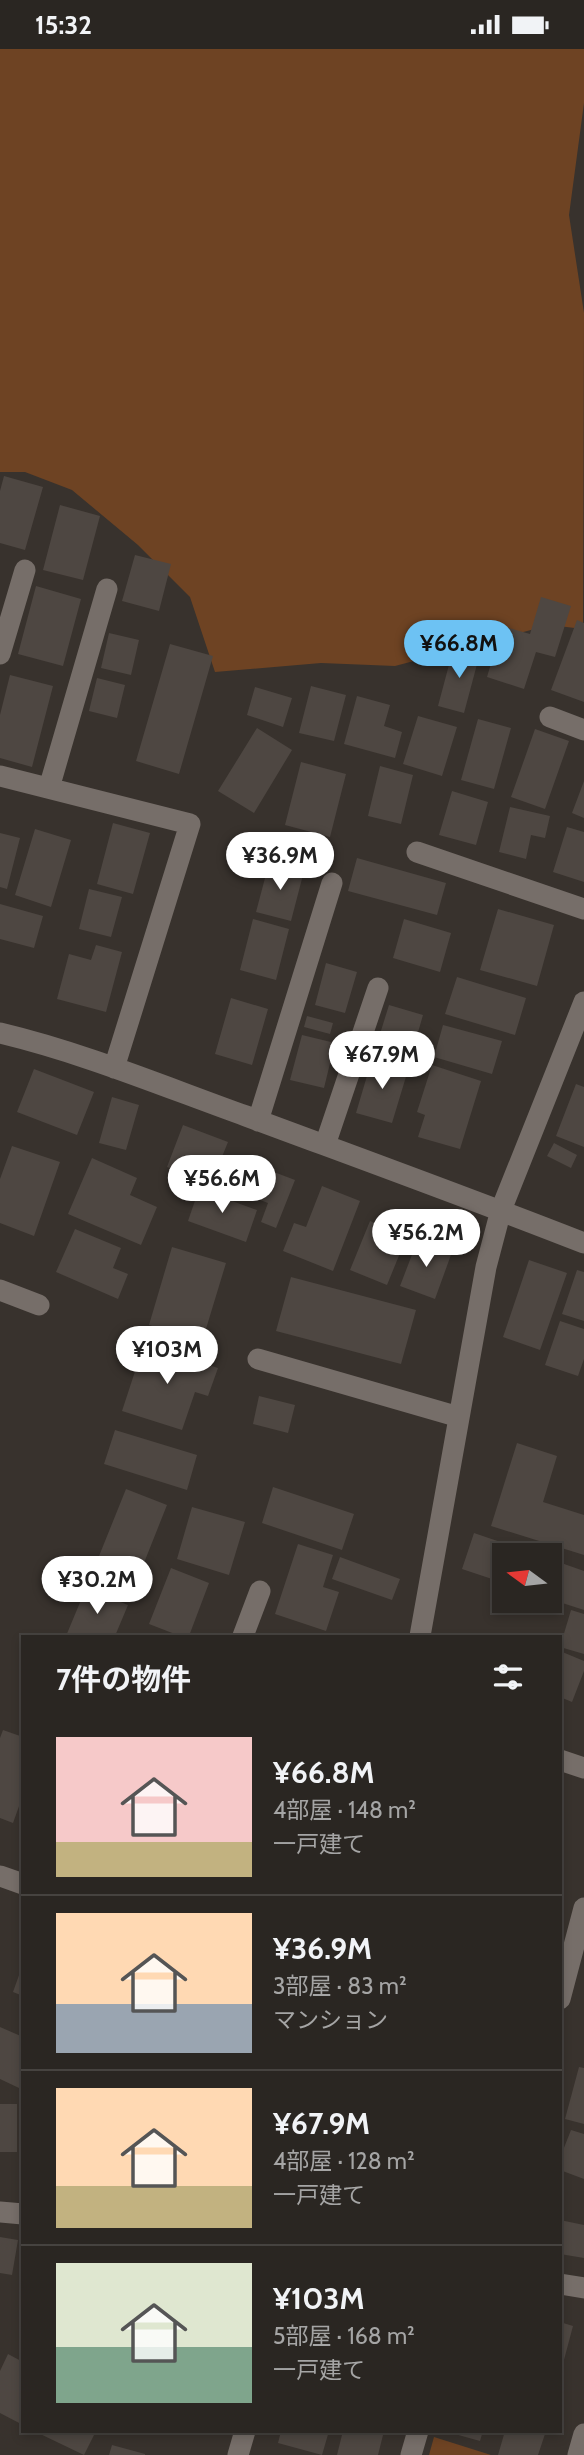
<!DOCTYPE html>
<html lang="ja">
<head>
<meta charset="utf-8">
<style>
	:root { --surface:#2a2622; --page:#322e2a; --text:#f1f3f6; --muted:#a5a5a5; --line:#464340; --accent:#6dc2f3 }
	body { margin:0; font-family:Cabin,"Noto Sans JP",sans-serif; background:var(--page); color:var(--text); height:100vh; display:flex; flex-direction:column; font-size:26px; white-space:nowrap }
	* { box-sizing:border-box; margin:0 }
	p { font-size:23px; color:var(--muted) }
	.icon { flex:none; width:38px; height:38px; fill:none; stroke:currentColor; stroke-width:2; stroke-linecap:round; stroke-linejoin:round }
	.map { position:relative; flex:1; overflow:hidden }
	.drawer { position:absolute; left:21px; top:1586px; width:541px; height:798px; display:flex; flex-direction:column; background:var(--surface); border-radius:0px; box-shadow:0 4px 10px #0003,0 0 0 2px var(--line) }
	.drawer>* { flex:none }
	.needle { width:46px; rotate:285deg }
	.buttons { position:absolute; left:492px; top:1494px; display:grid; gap:14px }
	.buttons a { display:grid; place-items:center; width:70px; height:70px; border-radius:0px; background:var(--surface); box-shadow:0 4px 10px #0003,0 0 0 2px var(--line); font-size:35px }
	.price { position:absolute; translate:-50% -60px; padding:0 16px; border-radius:24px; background:#fff; color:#222; font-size:23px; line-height:46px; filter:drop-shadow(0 2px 4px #0008) }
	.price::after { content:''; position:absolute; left:50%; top:42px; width:21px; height:16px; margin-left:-10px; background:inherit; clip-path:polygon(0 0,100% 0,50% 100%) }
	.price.active { background:var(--accent); color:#111 }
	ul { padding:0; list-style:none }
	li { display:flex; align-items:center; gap:21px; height:175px; padding:0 35px }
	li+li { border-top:2px solid var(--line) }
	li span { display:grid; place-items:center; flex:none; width:196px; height:140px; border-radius:0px; color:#555 }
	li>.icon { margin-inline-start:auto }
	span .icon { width:84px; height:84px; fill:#fffc; stroke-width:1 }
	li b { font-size:30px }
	h2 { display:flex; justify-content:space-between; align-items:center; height:84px; padding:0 35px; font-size:30px }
	.status { display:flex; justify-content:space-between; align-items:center; height:49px; padding:0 35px; background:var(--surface); direction:ltr }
	.status svg { height:19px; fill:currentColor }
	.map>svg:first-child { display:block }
	.green { fill:#6e4323 }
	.building { fill:#4e4742 }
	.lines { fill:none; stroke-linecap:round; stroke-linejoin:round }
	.minor { stroke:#766e69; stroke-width:21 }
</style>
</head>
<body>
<div class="status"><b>15:32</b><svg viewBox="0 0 49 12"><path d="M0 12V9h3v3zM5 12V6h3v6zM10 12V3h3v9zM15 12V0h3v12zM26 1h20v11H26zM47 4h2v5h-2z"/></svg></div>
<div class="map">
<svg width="584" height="2406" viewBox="0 0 584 2406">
	<rect width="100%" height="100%" fill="#38322d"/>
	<path class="green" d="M0 0H584V54L569 166 584 264 583 580 550 576 395 617 321 614 215 623 190 548 138 496 72 441 25 423H0Z
		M434 2388 491 2406H429Z"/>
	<path class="building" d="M4 427 43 438 25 501 0 494V442Z
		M60 456 100 467 83 531 43 521Z
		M135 506 171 515 159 562 122 552Z
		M36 537 81 550 63 617 18 605Z
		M541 548 571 557 555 608 536 603 524 640 487 628 502 577 530 585Z
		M577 571 584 574V653L551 641Z
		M109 584 139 591 131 626 101 619Z
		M170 595 213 607 179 725 136 712Z
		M454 597 480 604 464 664 438 657Z
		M10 626 53 637 32 718 0 709V666Z
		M97 629 125 636 117 669 89 662Z
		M311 637 346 646 334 692 299 684Z
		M255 638 292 649 283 678 247 666Z
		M357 647 390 656 384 677 402 683 395 709 344 695Z
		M418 667 457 678 442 727 403 715Z
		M478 670 511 679 494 740 461 731Z
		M257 679 292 701 254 764 218 742Z
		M535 680 569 692 545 760 511 748Z
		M301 713 346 725 330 788 285 776Z
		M380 717 413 726 401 775 368 767Z
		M584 732V769L572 764Z
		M452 742 488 753 476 796 439 786Z
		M510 758 550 767 545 789 531 786 526 810 499 803Z
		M113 774 150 784 133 845 97 835Z
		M567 778 584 783V833L553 823Z
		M35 780 71 791 51 858 15 846Z
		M0 784 20 789 7 840 0 838Z
		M357 809 446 834 437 866 348 842Z
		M269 814 304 822 291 872 256 863Z
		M89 840 122 848 111 888 79 880Z
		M0 855 43 867 34 899 0 890Z
		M498 860 554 876 537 937 480 921Z
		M253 870 289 880 276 931 240 921Z
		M404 870 451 884 440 923 393 909Z
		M96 896 122 903 106 963 57 950 69 905 91 911Z
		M326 914 357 923 345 964 315 956Z
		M457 928 526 949 515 986 445 965Z
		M231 949 268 960 252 1016 215 1005Z
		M389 956 423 966 410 1011 375 1001Z
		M307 967 333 974 330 985 304 978Z
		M443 976 502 992 492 1025 434 1008Z
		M302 986 335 994 324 1039 290 1031Z
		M372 1010 408 1021 392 1074 356 1064Z
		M432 1016 481 1032 460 1100 418 1088 425 1066 417 1063Z
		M34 1020 94 1043 77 1086 17 1063Z
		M576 1035 584 1038V1098L556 1087Z
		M112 1048 139 1056 126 1101 99 1094Z
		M183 1076 228 1093 211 1135 167 1118Z
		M554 1094 577 1106 571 1119 547 1107Z
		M12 1097 60 1113 34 1187 0 1174V1130Z
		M92 1109 137 1129 130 1146 157 1158 141 1196 68 1165Z
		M266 1120 295 1131 276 1179 261 1173 268 1154 255 1149Z
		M322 1137 360 1152 333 1222 283 1202 294 1174 306 1178Z
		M199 1140 257 1161 246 1193 188 1172Z
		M370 1172 407 1187 387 1236 350 1221Z
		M75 1180 121 1199 113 1219 128 1225 118 1250 56 1223Z
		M418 1190 452 1203 435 1250 400 1237Z
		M172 1198 226 1214 202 1293 149 1276Z
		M529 1211 567 1224 540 1301 503 1288Z
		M577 1221 584 1223V1272L562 1265Z
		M291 1228 416 1261 401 1315 276 1282Z
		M560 1272 584 1280V1310L578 1327 545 1316Z
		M144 1295 218 1319 208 1347 195 1343 182 1381 122 1362Z
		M259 1347 295 1356 288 1384 253 1375Z
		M115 1381 197 1406 187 1441 104 1415Z
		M517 1394 557 1407 543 1453 584 1466V1506L491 1477Z
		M273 1438 354 1465 342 1501 262 1474Z
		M126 1440 167 1456 134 1539 93 1522Z
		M192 1458 245 1473 229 1526 177 1510Z
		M474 1484 539 1506V1507H504V1534L462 1520Z
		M298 1495 333 1506 323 1538 339 1543 326 1582 275 1565Z
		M340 1508 400 1530 392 1551 332 1530Z
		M550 1510 584 1522V1561L550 1550Z
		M171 1519 209 1534 189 1587H180L149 1575Z
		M86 1539 128 1556 115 1587H66Z
		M571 1561 584 1565V1605L560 1598Z
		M560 1602 584 1612V1622L572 1653 560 1648Z
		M3 1681 23 1688V1746L13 1774 0 1769V1689Z
		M23 1915V1947L13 1943Z
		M0 1978 23 1988V2030L19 2039 0 2030Z
		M579 2018 584 2019V2075L565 2070Z
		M0 2055H17V2103H0Z
		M571 2081 584 2085V2130L560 2121V2109Z
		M560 2171 584 2176V2209L560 2205Z
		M0 2188 18 2191 12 2226 0 2224Z
		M560 2273 573 2277 561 2322H560Z
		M8 2305 23 2313V2376L0 2364V2322Z
		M34 2382H96L84 2406Z
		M281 2382H329L322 2406 278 2394Z
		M343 2382H384L378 2406H337Z
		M444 2382H483L480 2392Z
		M505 2382H546L538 2406H498Z
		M112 2396 145 2405V2406H109Z"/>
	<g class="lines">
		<path class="minor" d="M0 605 25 521
			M550 668 584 681
			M0 727 190 775 114 1019
			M49 739 107 540
			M417 803 584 860
			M0 984C84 1004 165 1038 246 1067 359 1109 472 1150 584 1194
			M258 1072 332 834
			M325 1096 378 939
			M0 1241 39 1256
			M258 1310 459 1368
			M243 1587 260 1542
			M420 1587 486 1218 501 1161 584 953
			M560 1711 584 1719
			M0 1827 23 1835
			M560 1950 584 1859
			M0 2163 23 2165
			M560 2235 584 2239
			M238 2406 245 2382
			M411 2406 418 2382
			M578 2406 584 2385"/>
	</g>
</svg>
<div class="buttons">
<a><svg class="needle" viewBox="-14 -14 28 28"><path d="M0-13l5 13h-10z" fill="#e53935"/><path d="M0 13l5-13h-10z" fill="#a5a5a5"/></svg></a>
</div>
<b class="price active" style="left:459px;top:631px">¥66.8M</b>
<b class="price" style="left:280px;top:843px">¥36.9M</b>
<b class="price" style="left:382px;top:1042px">¥67.9M</b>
<b class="price" style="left:222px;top:1166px">¥56.6M</b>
<b class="price" style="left:426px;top:1220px">¥56.2M</b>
<b class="price" style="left:167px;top:1337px">¥103M</b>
<b class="price" style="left:97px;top:1567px">¥30.2M</b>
<section class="drawer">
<h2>7件の物件<svg class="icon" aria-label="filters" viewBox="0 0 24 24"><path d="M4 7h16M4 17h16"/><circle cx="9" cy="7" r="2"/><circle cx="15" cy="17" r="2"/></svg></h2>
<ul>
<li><span style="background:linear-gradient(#f6c9c9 75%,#c2b280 0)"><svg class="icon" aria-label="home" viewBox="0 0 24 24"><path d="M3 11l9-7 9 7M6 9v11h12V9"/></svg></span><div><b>¥66.8M</b><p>4部屋 · 148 m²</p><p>一戸建て</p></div></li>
<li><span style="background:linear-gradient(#ffd9b3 65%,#9aa5b1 0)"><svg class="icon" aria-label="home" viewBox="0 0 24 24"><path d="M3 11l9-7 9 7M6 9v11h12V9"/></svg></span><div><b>¥36.9M</b><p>3部屋 · 83 m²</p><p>マンション</p></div></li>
<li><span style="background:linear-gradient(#ffd9b3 70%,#c2b280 0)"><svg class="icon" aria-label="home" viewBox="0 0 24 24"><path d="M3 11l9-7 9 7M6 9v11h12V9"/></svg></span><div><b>¥67.9M</b><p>4部屋 · 128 m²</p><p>一戸建て</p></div></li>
<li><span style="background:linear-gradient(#dfe7d0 60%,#7fa58c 0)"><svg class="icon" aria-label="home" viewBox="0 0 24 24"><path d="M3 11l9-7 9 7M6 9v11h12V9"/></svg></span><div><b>¥103M</b><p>5部屋 · 168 m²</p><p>一戸建て</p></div></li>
</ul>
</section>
</div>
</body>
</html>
